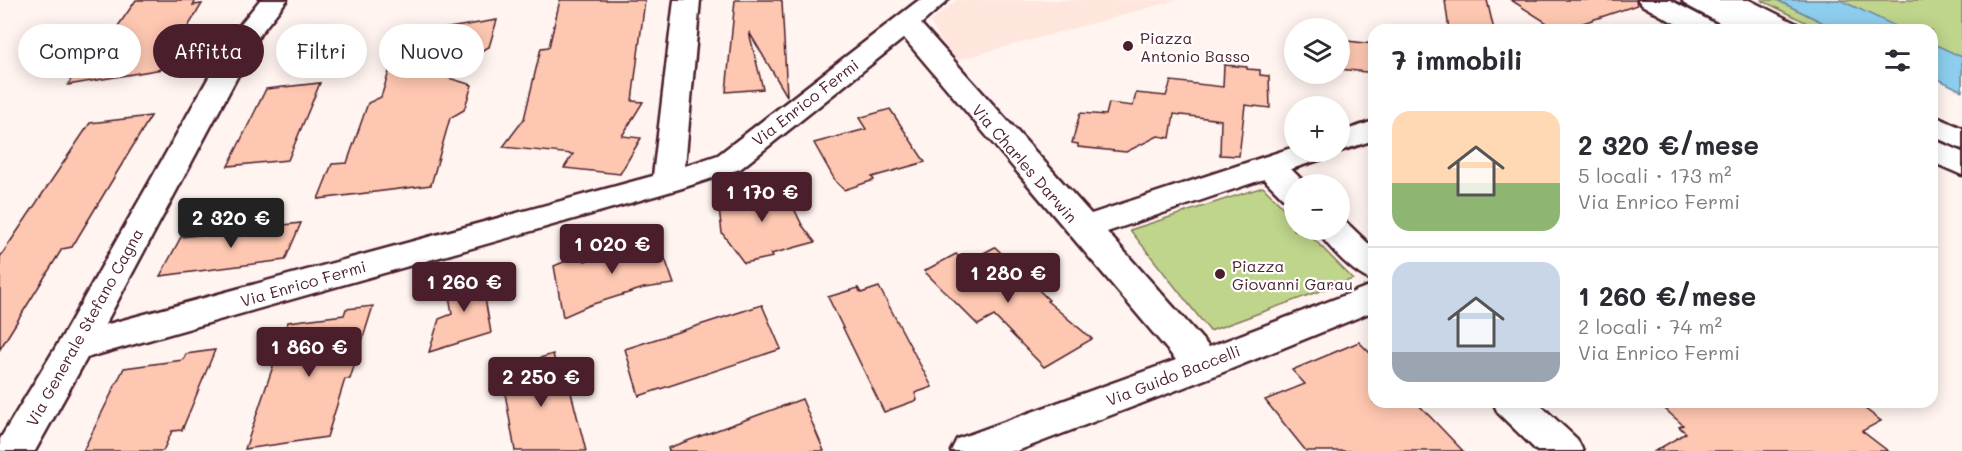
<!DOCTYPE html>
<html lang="it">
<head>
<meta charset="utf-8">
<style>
	:root { --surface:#fff; --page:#f2f2f3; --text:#2b2b33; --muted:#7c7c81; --line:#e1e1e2; --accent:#4a1f2b }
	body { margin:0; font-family:Mali,sans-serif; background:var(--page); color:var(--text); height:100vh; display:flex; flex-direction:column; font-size:22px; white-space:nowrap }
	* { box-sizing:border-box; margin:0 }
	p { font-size:20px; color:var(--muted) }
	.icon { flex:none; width:33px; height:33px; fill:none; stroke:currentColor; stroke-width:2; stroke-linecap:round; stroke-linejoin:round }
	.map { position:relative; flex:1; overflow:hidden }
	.panel { position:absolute; left:1368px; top:24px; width:570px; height:384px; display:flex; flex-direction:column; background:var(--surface); border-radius:18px; box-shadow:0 3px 15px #0003 }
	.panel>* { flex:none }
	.guide { position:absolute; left:18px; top:24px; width:570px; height:54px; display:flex; gap:12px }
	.fabs { position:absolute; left:1284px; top:18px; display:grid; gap:12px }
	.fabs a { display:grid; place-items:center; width:66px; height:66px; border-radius:50%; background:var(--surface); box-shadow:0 3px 15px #0003; font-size:30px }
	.price { position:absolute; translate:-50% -51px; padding:0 14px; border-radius:6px; background:var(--accent); color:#fff; font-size:20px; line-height:39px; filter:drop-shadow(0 2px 3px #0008) }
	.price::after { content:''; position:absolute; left:50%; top:36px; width:18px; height:14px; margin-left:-9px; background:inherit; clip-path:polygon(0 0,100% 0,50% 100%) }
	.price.on { background:#222; color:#fff }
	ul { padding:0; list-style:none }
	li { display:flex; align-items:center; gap:18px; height:150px; padding:0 24px }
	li+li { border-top:2px solid var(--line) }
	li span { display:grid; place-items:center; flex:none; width:168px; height:120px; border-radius:18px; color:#555 }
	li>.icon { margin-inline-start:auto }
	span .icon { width:72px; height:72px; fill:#fffc; stroke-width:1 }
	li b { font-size:26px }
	h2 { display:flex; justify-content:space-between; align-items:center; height:72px; padding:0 24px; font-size:26px }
	.tag { padding:0 21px; border-radius:27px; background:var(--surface); box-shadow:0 3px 15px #0003; font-size:21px; line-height:54px }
	.tag.on { background:var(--accent); color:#fff }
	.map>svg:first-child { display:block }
	.built { fill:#ffe6dc }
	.green { fill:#bed58b; stroke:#847a5b; stroke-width:1.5 }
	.water { fill:#8dceee; stroke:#7288a0; stroke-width:1.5 }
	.building { fill:#fec7b1; stroke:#4a1f2b; stroke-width:1.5 }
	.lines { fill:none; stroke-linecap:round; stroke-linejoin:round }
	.street-casing { stroke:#4a1f2b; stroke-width:5 }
	.secondary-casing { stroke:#4a1f2b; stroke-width:5 }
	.highway-casing { stroke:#4a1f2b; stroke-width:5 }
	.street { fill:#fff; fill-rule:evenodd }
	.secondary { fill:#fff; fill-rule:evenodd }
	.highway { fill:#fff; fill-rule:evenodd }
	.poi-dot { fill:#4a1f2b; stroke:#fff; stroke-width:2 }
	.labels { text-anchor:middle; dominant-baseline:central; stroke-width:4.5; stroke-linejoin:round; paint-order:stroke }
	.poi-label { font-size:16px; fill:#4a1f2b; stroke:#fff; text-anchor:start }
	.street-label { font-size:16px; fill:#4a1f2b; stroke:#fff }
</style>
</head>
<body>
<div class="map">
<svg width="1962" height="451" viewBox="0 0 1962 451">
	<rect width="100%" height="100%" fill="#fff4ef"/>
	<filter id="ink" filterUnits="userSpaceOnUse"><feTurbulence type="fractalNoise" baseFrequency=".0167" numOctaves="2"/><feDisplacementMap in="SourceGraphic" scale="12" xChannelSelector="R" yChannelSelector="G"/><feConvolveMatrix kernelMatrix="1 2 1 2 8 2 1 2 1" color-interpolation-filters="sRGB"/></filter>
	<g filter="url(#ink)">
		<path class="built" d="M957 0H1177L954 61 930 22Z"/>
		<path class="green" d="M1761 0H1777L1838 30H1821Z
			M1787 0H1962V85L1932 70V30H1849Z
			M1263 187 1294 219V230H1305L1353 279 1210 331 1130 230Z"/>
		<path class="water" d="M1777 0H1840L1904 30H1838Z
			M1932 43 1962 57V91L1932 76Z"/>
		<path class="building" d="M136 0H196L193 5 202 4 162 69 68 85 83 57 98 55Z
			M560 0H645L632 101 643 102 622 136 641 138 620 174 564 168 573 154 503 147 524 119 541 48 549 47Z
			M735 0H781L782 2 787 96 749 32 763 89 726 92Z
			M1445 0H1487L1494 30H1449Z
			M1511 0H1636L1637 5 1580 24 1582 30H1558Z
			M497 20 489 47 436 74 472 85 464 110 450 118 431 185 318 199 332 164 347 163 368 103 381 97 401 34 442 31 443 29Z
			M1347 41 1374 44V73L1340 69V42Z
			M1224 65 1247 67V69L1260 70V75L1269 76 1270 108 1245 105 1239 156 1220 155 1221 120 1174 114 1170 138 1158 136 1126 152 1078 147V144L1072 143 1080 113 1106 115 1109 103 1133 106 1136 93 1166 96 1171 81 1223 87Z
			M320 83 288 160 228 166 266 89Z
			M890 109 925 162 872 177 874 180 844 190 836 182 814 143 866 129 859 118Z
			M151 116 72 247 62 249 0 349V257L90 123Z
			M785 182 788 196 802 225 815 242 771 254 773 257 744 263 722 233 718 200 741 190 744 193Z
			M301 223 285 260 160 276 181 237Z
			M657 236 674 284 644 288 590 305 563 317 554 266 583 254 585 261 626 247 628 241Z
			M995 247 1049 300 1047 301 1092 339 1044 367 994 316 978 325 924 271 956 254 965 263Z
			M480 269 491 333 429 352 439 319 452 314 449 295 454 276Z
			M879 287 932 387 915 393 917 400 884 412 828 297 858 288 861 293Z
			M762 305 781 349 639 396 625 349Z
			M373 306 350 379H345L327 437 245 449 288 322 344 315 346 309Z
			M1359 342 1374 357V402H1416L1463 451H1306L1265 400 1305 384 1292 370Z
			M215 350 182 430 172 431 163 451H83L124 368 183 360 186 354Z
			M553 354 560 383 568 381 586 451H515L501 370Z
			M802 399 824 451H669L668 448Z
			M1657 402H1856L1881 421 1862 431 1888 451H1655L1686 433 1679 427 1683 425Z"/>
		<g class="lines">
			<defs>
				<path id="street" d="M674 0H700L685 166 718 155 919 0H948L921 24 1091 214 1294 147V152H1326L1322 159 1291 169 1306 184H1294V201L1283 198 1264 179 1107 232 1209 347 1374 284V311L1216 375 1017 451H951L957 439 1176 360 904 38 740 169 679 189 75 361 62 357 57 347 62 337 75 333 653 176Z
					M1638 0H1670L1716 24 1720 30H1687L1642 5Z
					M1374 121V140L1340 151V132Z
					M1932 139 1962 152V175L1932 162Z
					M1340 220 1346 222 1374 249V281C1355 276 1328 247 1317 230H1340Z
					M1493 402H1537L1577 439 1583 451H1537L1498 413Z"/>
				<path id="secondary" d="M260 0H287L260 34 93 347 35 451H0V439L62 337 235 31Z"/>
				<path id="highway" d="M1682 0H1749L1797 24 1801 30H1768L1759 26 1758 30H1733L1686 5Z
					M1932 115 1962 128V149L1932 136Z"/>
			</defs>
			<use href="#street" class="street-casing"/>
			<use href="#secondary" class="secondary-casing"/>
			<use href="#highway" class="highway-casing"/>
			<use href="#street" class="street"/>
			<use href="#secondary" class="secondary"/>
			<use href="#highway" class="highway"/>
		</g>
	</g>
	<g class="poi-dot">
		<circle cx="1128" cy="46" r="6"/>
		<circle cx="1220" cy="274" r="6"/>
	</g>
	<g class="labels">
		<g class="poi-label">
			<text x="1140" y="37">Piazza<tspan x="1140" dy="18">Antonio Basso</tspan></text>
			<text x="1232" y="265">Piazza<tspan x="1232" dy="18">Giovanni Garau</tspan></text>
		</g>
		<g class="street-label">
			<text transform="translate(805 102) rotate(-38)">Via Enrico Fermi</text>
			<text transform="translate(1025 163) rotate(49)">Via Charles Darwin</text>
			<text transform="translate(303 283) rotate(-16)">Via Enrico Fermi</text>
			<text transform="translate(84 327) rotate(-61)">Via Generale Stefano Cagna</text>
			<text transform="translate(1173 375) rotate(-21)">Via Guido Baccelli</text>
		</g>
	</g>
</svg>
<div class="fabs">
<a><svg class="icon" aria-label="layers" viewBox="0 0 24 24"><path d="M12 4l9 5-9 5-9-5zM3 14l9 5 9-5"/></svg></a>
<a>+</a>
<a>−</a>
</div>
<b class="price" style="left:762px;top:223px">1 170 €</b>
<b class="price on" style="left:231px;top:249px">2 320 €</b>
<b class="price" style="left:612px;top:275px">1 020 €</b>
<b class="price" style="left:1008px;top:304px">1 280 €</b>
<b class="price" style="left:464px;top:313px">1 260 €</b>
<b class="price" style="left:309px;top:378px">1 860 €</b>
<b class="price" style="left:541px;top:408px">2 250 €</b>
<div class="guide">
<a class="tag">Compra</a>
<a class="tag on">Affitta</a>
<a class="tag">Filtri</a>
<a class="tag">Nuovo</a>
</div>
<section class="panel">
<h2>7 immobili<svg class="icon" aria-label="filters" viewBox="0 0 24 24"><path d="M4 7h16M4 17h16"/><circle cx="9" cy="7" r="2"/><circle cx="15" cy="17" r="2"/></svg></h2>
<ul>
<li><span style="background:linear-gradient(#ffd9b3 60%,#8fb573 0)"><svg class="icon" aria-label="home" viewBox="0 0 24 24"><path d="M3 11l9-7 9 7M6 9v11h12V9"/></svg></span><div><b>2 320 €/mese</b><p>5 locali · 173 m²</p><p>Via Enrico Fermi</p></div></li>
<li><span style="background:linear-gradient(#c9d6e8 75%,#9aa5b1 0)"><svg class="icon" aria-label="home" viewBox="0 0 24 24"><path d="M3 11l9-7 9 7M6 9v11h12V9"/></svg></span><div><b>1 260 €/mese</b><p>2 locali · 74 m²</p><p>Via Enrico Fermi</p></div></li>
</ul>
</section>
</div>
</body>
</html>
